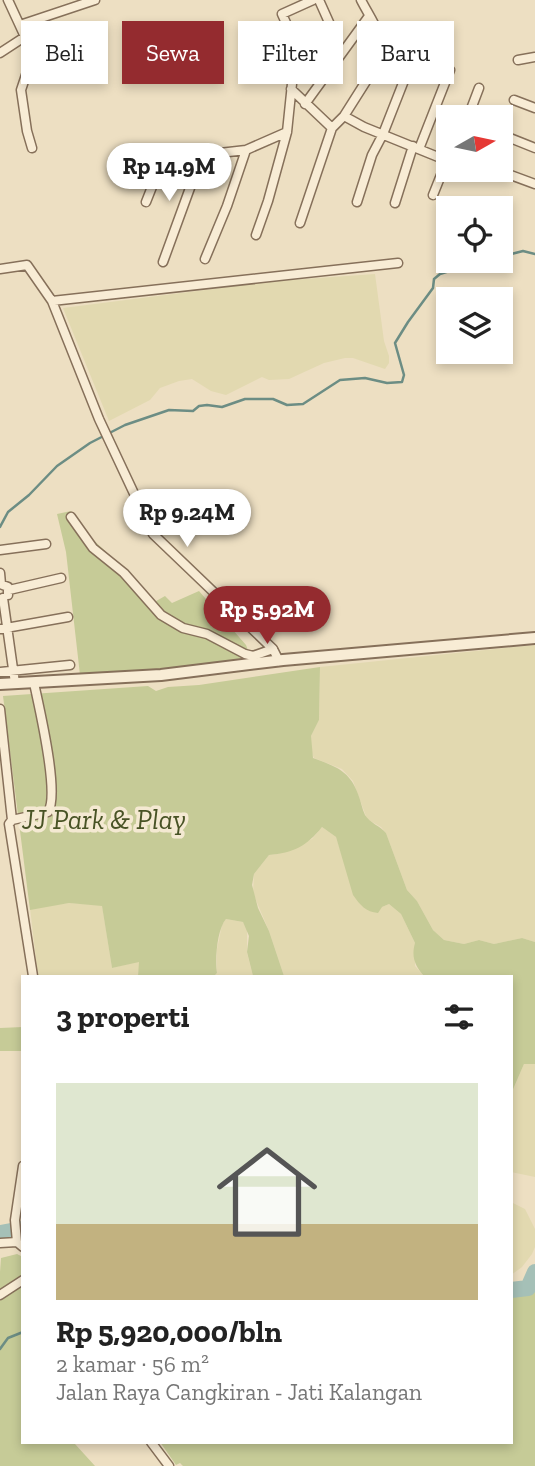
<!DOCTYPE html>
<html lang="id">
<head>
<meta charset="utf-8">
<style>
	:root { --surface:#fff; --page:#f6f6f6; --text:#222; --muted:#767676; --accent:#942b2f }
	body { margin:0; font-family:"Zilla Slab",serif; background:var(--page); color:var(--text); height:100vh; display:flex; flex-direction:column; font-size:26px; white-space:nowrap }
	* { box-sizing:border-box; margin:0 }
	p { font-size:23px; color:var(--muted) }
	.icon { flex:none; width:38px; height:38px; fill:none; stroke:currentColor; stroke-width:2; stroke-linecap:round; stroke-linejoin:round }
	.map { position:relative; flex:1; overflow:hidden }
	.drawer { position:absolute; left:21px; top:975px; width:492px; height:469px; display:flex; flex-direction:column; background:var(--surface); border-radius:0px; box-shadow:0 4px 10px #0003 }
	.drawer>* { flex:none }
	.banner { position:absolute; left:21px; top:21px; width:494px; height:63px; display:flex; gap:14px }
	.needle { width:46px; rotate:81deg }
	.controls { position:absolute; left:436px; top:105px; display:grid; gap:14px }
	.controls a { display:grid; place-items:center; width:77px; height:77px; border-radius:0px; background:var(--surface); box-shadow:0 4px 10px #0003; font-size:35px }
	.price { position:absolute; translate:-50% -60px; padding:0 16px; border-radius:24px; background:#fff; color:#222; font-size:23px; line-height:46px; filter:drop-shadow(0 2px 4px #0008) }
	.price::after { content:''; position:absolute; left:50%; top:42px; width:21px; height:16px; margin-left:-10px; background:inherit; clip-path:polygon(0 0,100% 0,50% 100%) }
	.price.active { background:var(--accent); color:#fff }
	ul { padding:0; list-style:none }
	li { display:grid; align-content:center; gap:14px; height:371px; padding:0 35px }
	li span { display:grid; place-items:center; height:217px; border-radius:0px; color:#555 }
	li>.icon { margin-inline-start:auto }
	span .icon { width:126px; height:126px; fill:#fffc; stroke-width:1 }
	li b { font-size:30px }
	h2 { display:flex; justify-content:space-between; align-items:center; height:84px; padding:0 35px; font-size:30px }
	.chip { padding:0 24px; border-radius:0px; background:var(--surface); box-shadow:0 4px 10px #0003; font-size:24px; line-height:63px }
	.chip.active { background:var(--accent); color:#fff }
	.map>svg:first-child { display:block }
	.farmland { fill:#e2d9b0 }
	.green { fill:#c6cb97 }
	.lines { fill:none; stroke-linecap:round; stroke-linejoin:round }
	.stream { stroke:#6c8d84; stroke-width:2.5 }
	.river { stroke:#a5c0b7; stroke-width:16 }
	.minor-casing { stroke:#86705a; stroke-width:11 }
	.tertiary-casing { stroke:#86705a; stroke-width:14 }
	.minor { stroke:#f8ecd5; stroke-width:8 }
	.tertiary { stroke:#f8ecd5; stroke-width:10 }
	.labels { text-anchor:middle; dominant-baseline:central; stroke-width:7; stroke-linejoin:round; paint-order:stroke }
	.park-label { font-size:28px; font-style:italic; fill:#485325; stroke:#f4e9d2 }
</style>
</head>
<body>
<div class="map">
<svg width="535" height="1466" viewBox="0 0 535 1466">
	<rect width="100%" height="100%" fill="#eddfc2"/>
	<path class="farmland" d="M375 274 384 341 389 356V363L385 369 353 358H345L324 363 289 379 269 380 262 377 226 395 211 391 192 379 179 381 160 388 150 400 109 421 63 308 276 281Z
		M535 645V942L522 938 494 944 479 940 464 944 444 940 433 930 417 901 407 890 386 833 381 827 367 819 353 781 342 769 314 758 311 751V736L319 720 320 667Z
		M322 827 336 837 347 871 382 907 389 904 401 914 415 943V966L424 976H284L269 931 253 893 254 874 269 855 277 854 312 839Z
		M69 903 102 905 112 968 140 961 138 976H38L30 908Z
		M226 919 243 922 247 928V953L253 976H214L217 973V949L222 925Z
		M524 1064H535V1177L511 1172V1094Z
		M511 1202 525 1209 535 1229V1247L532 1254 522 1267 511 1275Z"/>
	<path class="green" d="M71 511 88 535 116 561 151 604 165 596 172 603 199 591 246 645 251 658 138 672 80 675 66 552 57 514Z
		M320 667 319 720 311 736 313 758C335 766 350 771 358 794 361 801 362 809 365 815 370 823 380 826 386 833L407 890 417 901 433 930 444 940 464 944 479 940 494 944 522 938 535 942V1064H524L511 1094V976H424C415 966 411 957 415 943L401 914 389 904 382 907 378 913C366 912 360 905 353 895L336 837 322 827C307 846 293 853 269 855L254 874 252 885 258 908 269 931 284 976H253L247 952 249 936 243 922 226 919C217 930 215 958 217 973L214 976H138L139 962 112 968 102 906 69 903 30 910 3 696 148 686 156 691 168 687 199 685Z
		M23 1027V1051H0V1028Z
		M17 1254 23 1257V1442H69L75 1444 95 1466H0V1272L1 1258Z
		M535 1286V1466H183L180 1463 176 1465 160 1442H511V1293H525Z"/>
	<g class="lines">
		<path class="stream" d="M500 257 523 251 535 254
			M0 527 8 512 29 495 57 466 90 443 125 425 169 410 193 411 199 406 207 405 222 407 245 399H273L287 405 303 404 340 380 365 378 387 383 402 382 404 375 395 343 408 322 433 288 434 279 440 274 462 267H477L492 261
			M0 1349 8 1338 23 1332"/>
		<path class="river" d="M0 1233 23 1229
			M511 1290 528 1288 535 1272"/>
		<defs>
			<path id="minor" d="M8 0 33 54 21 90 27 131 32 148
				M319 0 332 29
				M20 25 95 0
				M0 53 26 36
				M518 60 535 57
				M291 89 332 128
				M514 100 535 108
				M305 104 369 16
				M344 116 364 127 448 161
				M468 117 479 88
				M500 134 535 148
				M419 149 450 70
				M469 170 477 173 483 170
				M497 170 535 184
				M433 195 447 160
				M146 202 161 164 202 155 246 150 287 132
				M357 202 372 155 383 134 414 55
				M395 203 413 146
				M300 223 332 128 344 116 382 56C384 35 370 18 361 0
				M256 235 268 201 287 132 296 45 282 14 313 0
				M205 259 227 206 246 150
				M163 262 202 155
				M0 269 27 265 52 301 99 419 153 534 273 649
				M52 301 398 263
				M71 517 93 548 124 573 161 615 183 628 207 634 245 654 253 656 273 649 279 661
				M0 550 46 544
				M0 573 1 584
				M0 584 8 587V595
				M9 590 61 578
				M3 598 15 683
				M0 629 68 617
				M0 672 70 665
				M0 709 12 820
				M33 976 9 824 12 820 48 812C60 794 39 707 34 683
				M23 1166 15 1220 17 1242 23 1247
				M0 1243 17 1242
				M0 1295 23 1280
				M151 1442 169 1466"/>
			<path id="tertiary" d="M0 684 161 675 283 660 535 638"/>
		</defs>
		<use href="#minor" class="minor-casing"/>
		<use href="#tertiary" class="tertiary-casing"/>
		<use href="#minor" class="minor"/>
		<use href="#tertiary" class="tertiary"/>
	</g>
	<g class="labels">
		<g class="park-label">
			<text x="104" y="819">JJ Park &amp; Play</text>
		</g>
	</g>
</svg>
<div class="controls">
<a><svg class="needle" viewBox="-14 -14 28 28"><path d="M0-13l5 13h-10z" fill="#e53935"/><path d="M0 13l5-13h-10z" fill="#767676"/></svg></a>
<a><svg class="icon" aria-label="locate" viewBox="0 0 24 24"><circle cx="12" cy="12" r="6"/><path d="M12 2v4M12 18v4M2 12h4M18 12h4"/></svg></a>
<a><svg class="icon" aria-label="layers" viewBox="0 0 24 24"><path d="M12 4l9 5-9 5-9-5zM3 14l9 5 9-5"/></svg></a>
</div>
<b class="price" style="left:169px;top:203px">Rp 14.9M</b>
<b class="price" style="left:187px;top:549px">Rp 9.24M</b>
<b class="price active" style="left:267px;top:646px">Rp 5.92M</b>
<div class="banner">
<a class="chip">Beli</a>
<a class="chip active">Sewa</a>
<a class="chip">Filter</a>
<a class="chip">Baru</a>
</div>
<section class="drawer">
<h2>3 properti<svg class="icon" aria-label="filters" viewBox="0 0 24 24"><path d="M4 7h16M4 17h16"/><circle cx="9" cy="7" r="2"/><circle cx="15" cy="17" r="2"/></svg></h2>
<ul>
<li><span style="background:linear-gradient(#dfe7d0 65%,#c2b280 0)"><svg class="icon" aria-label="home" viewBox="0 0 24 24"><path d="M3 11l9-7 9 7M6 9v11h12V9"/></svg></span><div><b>Rp 5,920,000/bln</b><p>2 kamar · 56 m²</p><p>Jalan Raya Cangkiran - Jati Kalangan</p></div></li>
</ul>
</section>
</div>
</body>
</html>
